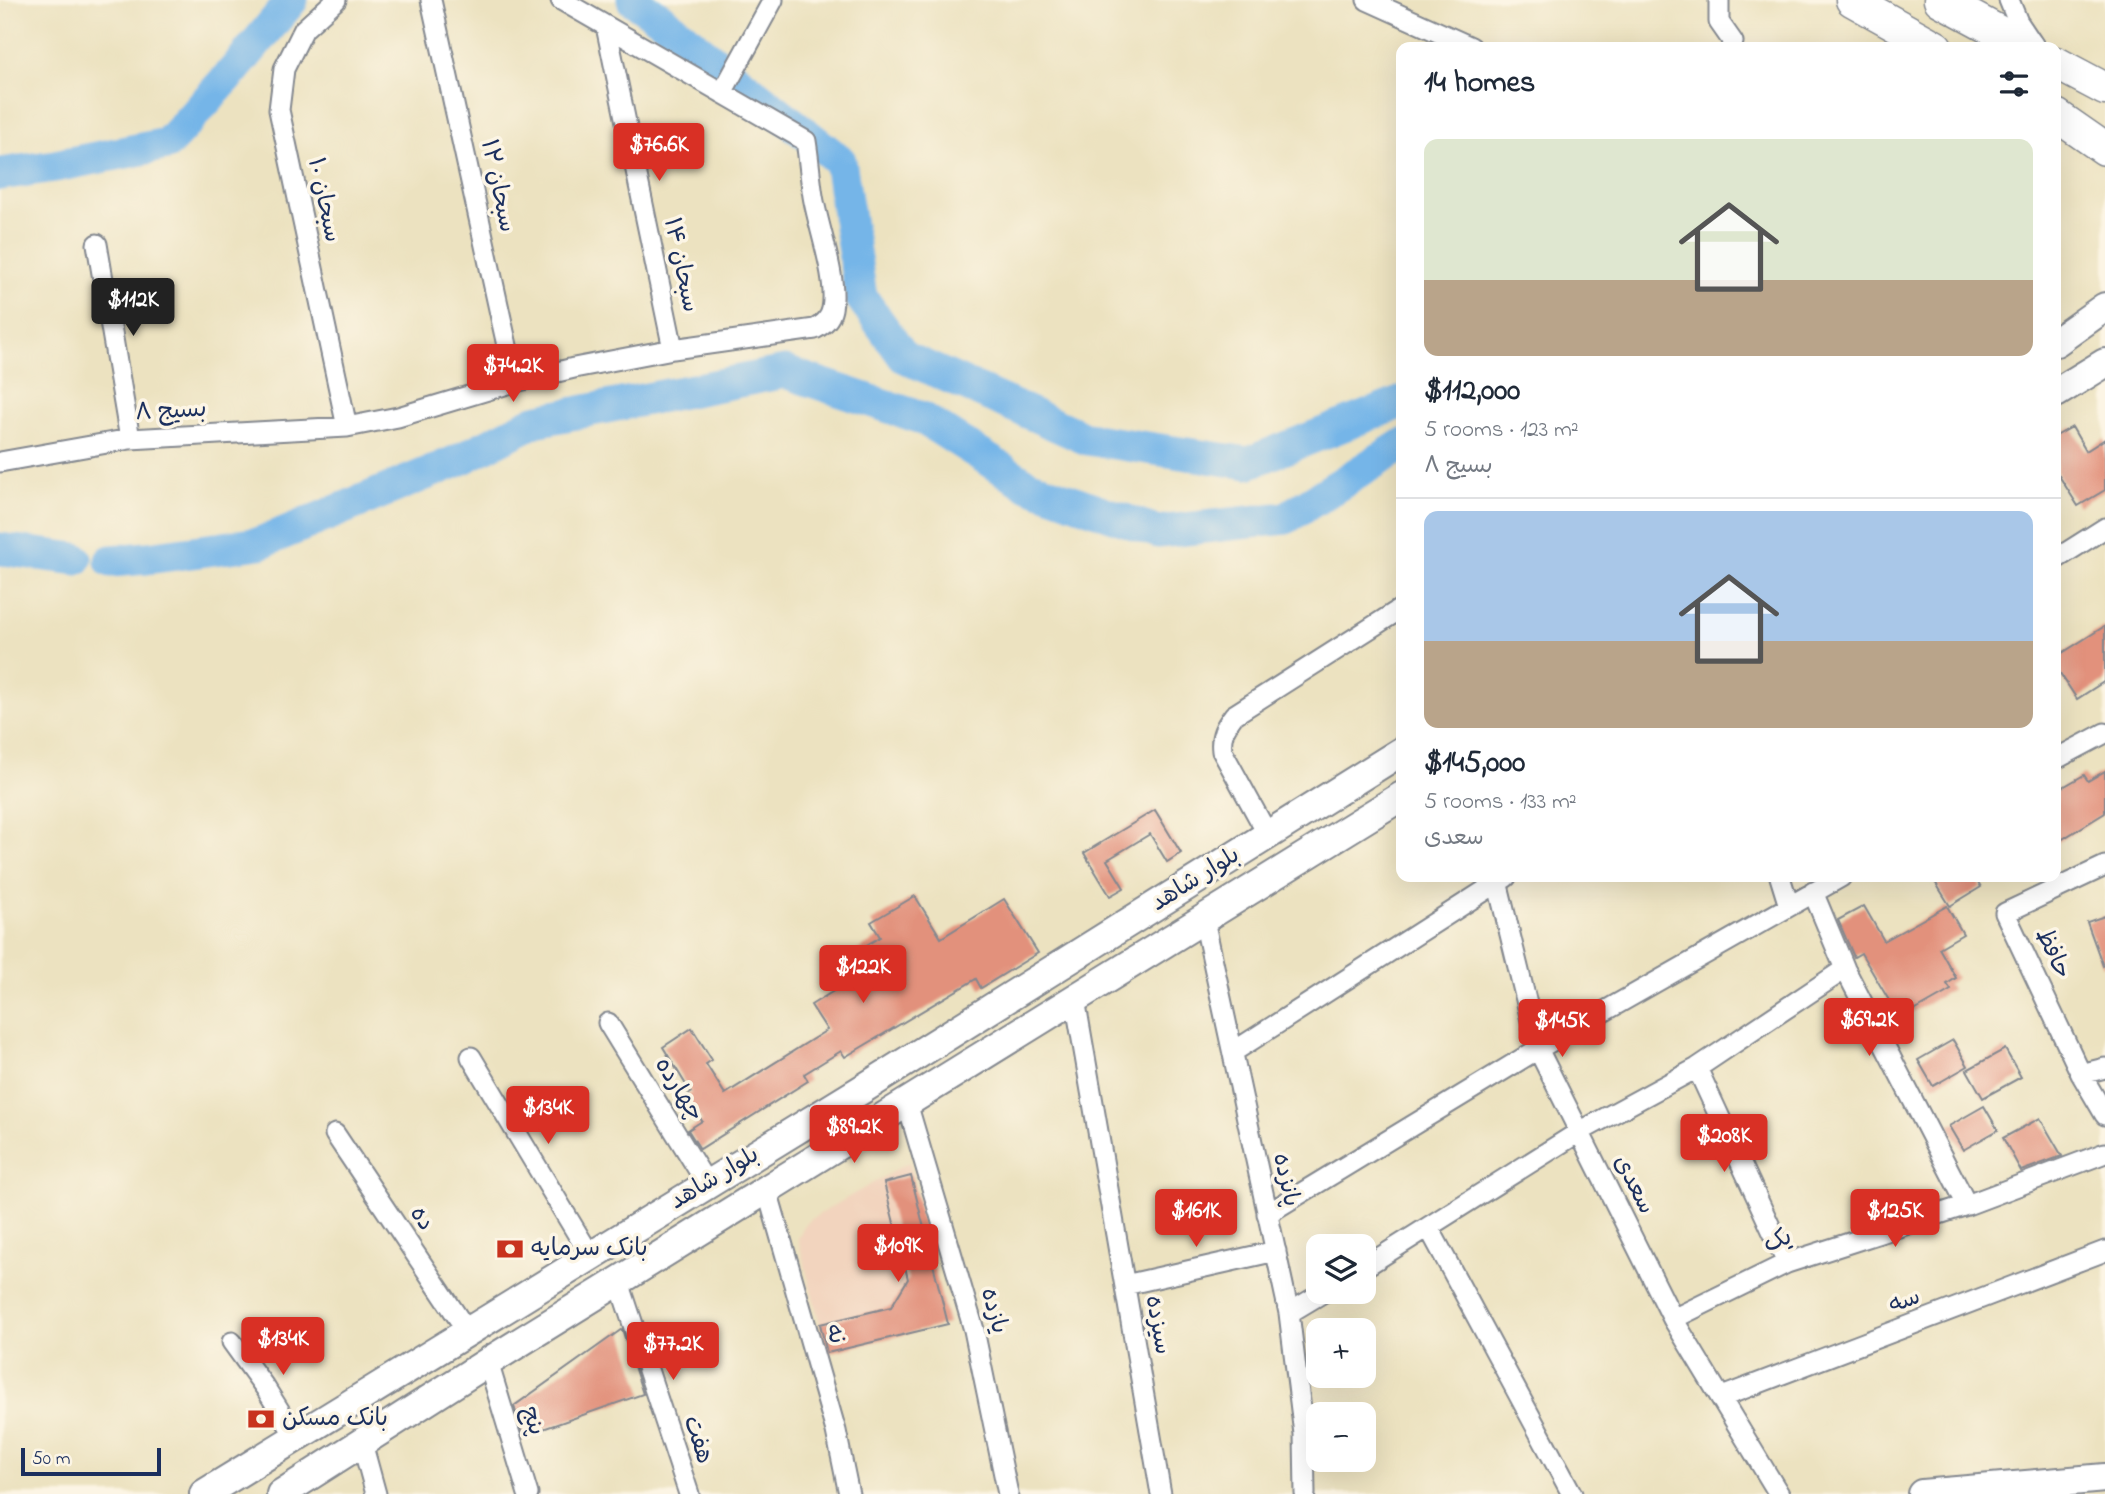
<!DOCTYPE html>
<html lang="en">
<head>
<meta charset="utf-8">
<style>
	:root { --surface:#fff; --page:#f2f2f3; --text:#1f2937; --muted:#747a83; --line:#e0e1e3; --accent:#d93025 }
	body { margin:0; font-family:"Indie Flower","Playpen Sans Arabic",sans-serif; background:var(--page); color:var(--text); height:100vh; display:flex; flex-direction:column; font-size:26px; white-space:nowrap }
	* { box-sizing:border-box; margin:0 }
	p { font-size:23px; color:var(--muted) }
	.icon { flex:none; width:38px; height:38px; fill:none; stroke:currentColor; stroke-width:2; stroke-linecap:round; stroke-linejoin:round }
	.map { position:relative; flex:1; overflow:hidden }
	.side { position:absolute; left:1396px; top:42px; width:665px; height:840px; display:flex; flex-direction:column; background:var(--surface); border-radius:14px; box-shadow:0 7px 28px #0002 }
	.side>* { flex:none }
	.controls { position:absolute; left:1306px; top:1234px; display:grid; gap:14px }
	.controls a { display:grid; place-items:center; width:70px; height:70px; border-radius:14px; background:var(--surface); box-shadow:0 7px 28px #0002; font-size:35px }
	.scale { position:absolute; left:21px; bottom:18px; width:140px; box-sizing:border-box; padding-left:7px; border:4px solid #1b2f5e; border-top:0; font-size:19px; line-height:24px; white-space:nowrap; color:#1b2f5e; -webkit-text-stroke:5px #fcf5e5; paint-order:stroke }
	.price { position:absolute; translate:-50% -60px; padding:0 16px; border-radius:7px; background:var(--accent); color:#fff; font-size:23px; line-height:46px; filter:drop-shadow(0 2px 4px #0008) }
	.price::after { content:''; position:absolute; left:50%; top:42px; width:21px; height:16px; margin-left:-10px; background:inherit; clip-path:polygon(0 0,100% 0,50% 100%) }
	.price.on { background:#222; color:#fff }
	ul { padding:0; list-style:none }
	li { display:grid; align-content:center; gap:14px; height:371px; padding:0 28px }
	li+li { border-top:2px solid var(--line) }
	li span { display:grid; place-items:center; height:217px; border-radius:14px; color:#555 }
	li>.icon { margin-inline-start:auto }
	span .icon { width:126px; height:126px; fill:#fffc; stroke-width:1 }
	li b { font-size:30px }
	h2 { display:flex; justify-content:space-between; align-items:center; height:84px; padding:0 28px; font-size:30px }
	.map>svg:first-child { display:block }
	.built { fill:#f2d4be }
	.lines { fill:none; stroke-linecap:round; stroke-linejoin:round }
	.river { stroke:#74b5e8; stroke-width:33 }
	.building { fill:#e2917b }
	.minor-casing { stroke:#84888f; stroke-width:23 }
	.secondary-casing { stroke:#84888f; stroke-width:32 }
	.primary-casing { stroke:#84888f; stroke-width:35 }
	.minor { stroke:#fff; stroke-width:19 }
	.secondary { stroke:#fff; stroke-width:28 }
	.primary { stroke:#fff; stroke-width:32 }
	.labels { text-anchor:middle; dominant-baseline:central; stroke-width:7; stroke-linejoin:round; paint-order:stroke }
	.street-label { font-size:24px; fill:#1b2f5e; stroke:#fcf5e5 }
	.poi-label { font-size:24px; fill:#1b2f5e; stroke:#fcf5e5; text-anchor:start }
</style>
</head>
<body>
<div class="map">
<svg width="2105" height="1494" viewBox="0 0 2105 1494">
	<rect width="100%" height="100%" fill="#fcf5e5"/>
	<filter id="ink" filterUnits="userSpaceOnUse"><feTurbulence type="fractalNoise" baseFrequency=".0143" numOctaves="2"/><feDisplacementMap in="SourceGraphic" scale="14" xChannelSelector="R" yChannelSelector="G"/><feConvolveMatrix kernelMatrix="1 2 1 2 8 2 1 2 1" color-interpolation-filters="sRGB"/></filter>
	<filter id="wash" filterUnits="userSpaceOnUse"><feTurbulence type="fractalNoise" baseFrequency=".00686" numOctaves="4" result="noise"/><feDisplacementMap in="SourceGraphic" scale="28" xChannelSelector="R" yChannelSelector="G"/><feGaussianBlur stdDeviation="1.57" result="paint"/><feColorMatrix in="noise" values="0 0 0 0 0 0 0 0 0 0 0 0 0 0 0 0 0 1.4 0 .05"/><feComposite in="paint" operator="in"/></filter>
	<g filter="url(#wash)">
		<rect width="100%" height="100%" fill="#ece2c0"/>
		<path class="built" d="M909 1162 948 1324H820L798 1239 803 1228 811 1219Z"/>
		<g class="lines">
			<path class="river" d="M633 0 660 18 840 161 861 297 904 357 1087 439 1248 463 1402 402
				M0 174 55 166 167 144 235 69 292 0
				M0 549 76 559
				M111 561 147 558 260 543 457 461 535 421 785 372 922 418 1028 485 1158 532 1286 518 1402 445"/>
		</g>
		<g id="blocks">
			<path class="building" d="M2072 427 2086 451 2105 439V490L2078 506 2056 471V436Z
				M2105 626V681L2077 699 2056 667V657Z
				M2105 771V813L2056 843V791L2084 775 2088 781Z
				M1155 810 1181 853 1167 862 1150 834 1107 860 1124 888 1110 896 1084 853Z
				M1932 877H1975L1981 887 1950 906Z
				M915 896 941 938 1004 899 1038 953 981 988 976 979 845 1057 841 1051 804 1074 808 1081 700 1149 688 1130 702 1121 686 1096 691 1093 663 1047 692 1028 712 1060 706 1064 725 1094 827 1030 811 1005 860 975 848 956 880 937 871 922Z
				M1864 906 1884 941 1947 906 1963 934 1939 948 1956 978 1947 984 1951 990 1900 1019 1861 953 1854 957 1838 920Z
				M2105 916V965L2103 966 2087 922Z
				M1953 1040 1968 1066 1933 1086 1918 1060Z
				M2005 1049 2021 1077 1983 1098 1967 1070Z
				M1984 1106 1998 1130 1963 1150 1949 1126Z
				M2040 1118 2062 1156 2021 1171 2003 1138Z
				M911 1176 948 1324 827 1353 820 1324 891 1307 908 1279 884 1183Z
				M622 1329 643 1394 523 1436 514 1406Z"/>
		</g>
	</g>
	<g filter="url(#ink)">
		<use href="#blocks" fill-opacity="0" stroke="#84888f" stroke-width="2"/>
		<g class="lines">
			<defs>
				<path id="minor" d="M336 0 304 29 284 69 279 110 347 427
					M431 0 515 382
					M1367 0 1471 47
					M1719 0V22L1733 42 1731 47
					M2009 0 2018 22 2034 46
					M606 26 673 349
					M722 93 773 0
					M97 244 130 439
					M0 462 130 439 347 427 398 417 515 382 574 368 673 349 815 329C824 324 830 319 832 309 838 279 818 227 813 196 810 177 809 159 806 141L561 0
					M2056 559 2105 528
					M2056 759 2105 733
					M1268 835 1222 751C1220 735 1225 727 1234 715L1402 608
					M2105 866 2005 913 2081 1074 2105 1115
					M1496 877 1538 1049 1673 1319 1779 1494
					M1780 877 1789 906
					M1813 892 1845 969 1967 1205
					M1204 920 1289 1313 1304 1434 1305 1494
					M1075 999 1161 1494
					M608 1023 707 1184
					M1233 1052 1506 877
					M471 1057 590 1255
					M1697 1068 1787 1263
					M2081 1074 2105 1068
					M907 1103 974 1330 1008 1494
					M335 1134 467 1331
					M767 1190 836 1431 849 1494
					M1267 1214 1538 1049 1841 877
					M1429 1228 1572 1494
					M1363 1268 1579 1132 1697 1068 1845 969
					M619 1282 689 1494
					M1125 1285 1276 1251
					M1289 1313 1324 1292
					M1673 1319 1787 1263 1967 1205 2105 1153
					M232 1342 266 1389 296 1437
					M488 1362 528 1494
					M1722 1397 2105 1251
					M362 1443 376 1494"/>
				<path id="secondary" d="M2056 342 2105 307
					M2056 393 2105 363
					M204 1494 861 1090 1402 751
					M281 1494 488 1362 1402 796
					M1922 1494 2105 1478"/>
				<path id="primary" d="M1852 0 1936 47
					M1940 0 2027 47
					M2056 63 2105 89
					M2056 115 2105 149"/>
			</defs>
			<use href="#minor" class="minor-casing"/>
			<use href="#secondary" class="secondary-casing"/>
			<use href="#primary" class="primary-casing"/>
			<use href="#minor" class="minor"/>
			<use href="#secondary" class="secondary"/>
			<use href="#primary" class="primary"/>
		</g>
	</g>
	<defs>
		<symbol id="bank-bare" viewBox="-9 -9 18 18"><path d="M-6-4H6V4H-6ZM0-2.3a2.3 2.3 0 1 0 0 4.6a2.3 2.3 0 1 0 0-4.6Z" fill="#c8321e" stroke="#fcf5e5" stroke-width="2.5" paint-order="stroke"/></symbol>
	</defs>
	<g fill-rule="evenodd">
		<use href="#bank-bare" x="491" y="1230" width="38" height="38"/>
		<use href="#bank-bare" x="242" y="1400" width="38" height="38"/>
	</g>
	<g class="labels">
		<g class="street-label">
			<text transform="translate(497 186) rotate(78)">سبحان ۱۲</text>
			<text transform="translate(323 200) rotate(78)">سبحان ۱۰</text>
			<text transform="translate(680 265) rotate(78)">سبحان ۱۴</text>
			<text transform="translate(171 412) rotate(-3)">بسیج ۸</text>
			<text transform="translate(1196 880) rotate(-32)">بلوار شاهد</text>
			<text transform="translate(2052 954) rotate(65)">حافظ</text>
			<text transform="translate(678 1090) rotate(58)">چهارده</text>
			<text transform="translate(715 1179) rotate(-31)">بلوار شاهد</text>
			<text transform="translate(1285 1180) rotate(78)">پانزده</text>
			<text transform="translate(1633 1185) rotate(63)">سعدی</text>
			<text transform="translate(421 1219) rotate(56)">ده</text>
			<text transform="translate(1778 1242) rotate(-22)">یک</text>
			<text transform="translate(1905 1302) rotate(-21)">سه</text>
			<text transform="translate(993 1311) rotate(75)">یازده</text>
			<text transform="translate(1157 1325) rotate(80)">سیزده</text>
			<text transform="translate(834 1334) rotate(74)">نه</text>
			<text transform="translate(532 1421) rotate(73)">پنج</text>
			<text transform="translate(697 1440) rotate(72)">هفت</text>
		</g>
		<g class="poi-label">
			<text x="531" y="1249">بانک سرمایه</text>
			<text x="282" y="1419">بانک مسکن</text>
		</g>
	</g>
</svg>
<div class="controls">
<a><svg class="icon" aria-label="layers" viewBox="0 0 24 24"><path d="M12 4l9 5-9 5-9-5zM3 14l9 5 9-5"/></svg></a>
<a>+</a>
<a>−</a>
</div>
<div class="scale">50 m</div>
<b class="price" style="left:659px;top:183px">$76.6K</b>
<b class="price on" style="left:133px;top:338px">$112K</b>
<b class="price" style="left:513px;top:404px">$74.2K</b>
<b class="price" style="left:863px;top:1005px">$122K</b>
<b class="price" style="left:1869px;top:1058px">$69.2K</b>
<b class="price" style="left:1562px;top:1059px">$145K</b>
<b class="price" style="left:548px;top:1146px">$134K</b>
<b class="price" style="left:854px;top:1165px">$89.2K</b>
<b class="price" style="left:1724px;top:1174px">$208K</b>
<b class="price" style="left:1196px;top:1249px">$161K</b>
<b class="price" style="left:1895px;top:1249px">$125K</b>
<b class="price" style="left:898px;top:1284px">$109K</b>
<b class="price" style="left:283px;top:1377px">$134K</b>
<b class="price" style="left:673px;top:1382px">$77.2K</b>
<section class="side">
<h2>14 homes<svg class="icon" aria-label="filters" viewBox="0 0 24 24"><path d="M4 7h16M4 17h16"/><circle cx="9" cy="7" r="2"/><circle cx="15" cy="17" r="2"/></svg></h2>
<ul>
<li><span style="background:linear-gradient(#dfe7d0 65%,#b9a48a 0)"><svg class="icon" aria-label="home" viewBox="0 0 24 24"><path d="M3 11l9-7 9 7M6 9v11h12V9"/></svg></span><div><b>$112,000</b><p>5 rooms · 123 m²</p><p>بسیج ۸</p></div></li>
<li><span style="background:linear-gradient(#a9c7e8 60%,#b9a48a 0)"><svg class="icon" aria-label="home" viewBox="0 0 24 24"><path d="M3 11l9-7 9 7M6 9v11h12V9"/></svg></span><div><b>$145,000</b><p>5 rooms · 133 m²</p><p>سعدی</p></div></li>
</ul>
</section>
</div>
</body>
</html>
